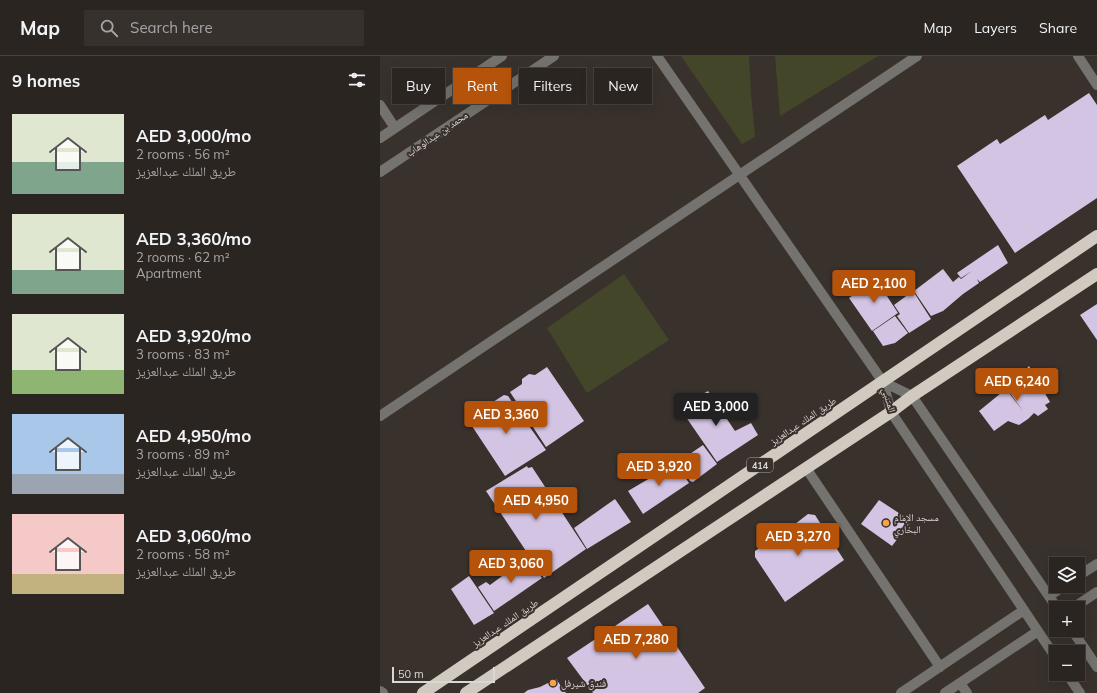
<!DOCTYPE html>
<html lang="en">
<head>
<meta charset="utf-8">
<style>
	:root { --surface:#2b2521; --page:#37312e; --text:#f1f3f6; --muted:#a6a5a5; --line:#47423f; --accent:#b45309 }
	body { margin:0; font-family:Mulish,"Noto Naskh Arabic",sans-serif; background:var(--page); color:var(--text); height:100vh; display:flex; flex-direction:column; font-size:15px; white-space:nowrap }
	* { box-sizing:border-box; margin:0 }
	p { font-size:13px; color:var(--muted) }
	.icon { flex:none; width:22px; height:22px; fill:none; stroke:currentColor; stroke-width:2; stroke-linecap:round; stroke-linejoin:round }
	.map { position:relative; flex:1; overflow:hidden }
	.sheet { display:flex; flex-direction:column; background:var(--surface); width:380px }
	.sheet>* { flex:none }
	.hud { position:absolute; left:12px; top:12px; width:380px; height:36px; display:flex; gap:8px }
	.controls { position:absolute; left:669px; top:501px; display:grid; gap:8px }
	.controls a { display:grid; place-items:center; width:36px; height:36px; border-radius:0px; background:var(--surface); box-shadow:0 4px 16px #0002,0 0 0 1px var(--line); font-size:20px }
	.scale { position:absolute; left:12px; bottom:10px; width:103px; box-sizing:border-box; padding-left:4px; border:2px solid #ddd7d4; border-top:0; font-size:11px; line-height:14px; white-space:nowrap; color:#ddd7d4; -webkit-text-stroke:3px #39312c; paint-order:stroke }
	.price { position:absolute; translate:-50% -34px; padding:0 9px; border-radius:4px; background:var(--accent); color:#fff; font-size:13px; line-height:26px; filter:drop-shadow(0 1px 2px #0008) }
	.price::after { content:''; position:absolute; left:50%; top:24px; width:12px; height:9px; margin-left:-6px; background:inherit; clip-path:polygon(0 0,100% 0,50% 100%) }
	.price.on { background:#222; color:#fff }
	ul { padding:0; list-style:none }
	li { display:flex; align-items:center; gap:12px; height:100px; padding:0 12px }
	li span { display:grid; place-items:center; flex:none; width:112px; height:80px; border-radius:0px; color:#555 }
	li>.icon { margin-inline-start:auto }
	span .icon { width:48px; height:48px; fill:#fffc; stroke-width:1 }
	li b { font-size:17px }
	h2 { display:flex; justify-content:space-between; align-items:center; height:48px; padding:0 12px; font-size:17px }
	.tag { padding:0 14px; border-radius:0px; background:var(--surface); box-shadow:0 4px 16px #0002,0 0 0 1px var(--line); font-size:14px; line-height:36px }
	.tag.on { background:var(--accent); color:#fff }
	header { display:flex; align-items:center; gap:24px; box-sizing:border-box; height:56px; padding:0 20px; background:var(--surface); border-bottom:1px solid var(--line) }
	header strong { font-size:19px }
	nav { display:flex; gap:22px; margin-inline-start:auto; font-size:14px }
	.search { width:280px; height:36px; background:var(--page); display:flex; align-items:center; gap:10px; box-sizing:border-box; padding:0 14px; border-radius:0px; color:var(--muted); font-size:15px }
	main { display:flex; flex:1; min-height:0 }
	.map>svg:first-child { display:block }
	.green { fill:#44462a }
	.building { fill:#d3c4e3 }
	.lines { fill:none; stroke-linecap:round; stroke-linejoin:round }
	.minor { stroke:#75736f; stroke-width:10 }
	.highway { stroke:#d1cac1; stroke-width:12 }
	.poi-dot { fill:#f5a345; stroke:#39312c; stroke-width:1.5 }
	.labels { text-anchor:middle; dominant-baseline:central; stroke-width:4; stroke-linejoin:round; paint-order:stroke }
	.shield { fill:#39312c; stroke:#aca5a2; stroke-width:1 }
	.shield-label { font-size:9px; font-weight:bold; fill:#ddd7d4 }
	.street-label { font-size:10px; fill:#ddd7d4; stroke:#39312c }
	.poi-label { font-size:10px; fill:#ddd7d4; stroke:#39312c; text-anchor:start }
</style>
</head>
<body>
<header>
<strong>Map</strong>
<div class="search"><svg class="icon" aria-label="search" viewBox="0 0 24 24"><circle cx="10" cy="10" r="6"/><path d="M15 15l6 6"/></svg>Search here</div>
<nav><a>Map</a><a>Layers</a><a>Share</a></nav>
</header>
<main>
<section class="sheet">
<h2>9 homes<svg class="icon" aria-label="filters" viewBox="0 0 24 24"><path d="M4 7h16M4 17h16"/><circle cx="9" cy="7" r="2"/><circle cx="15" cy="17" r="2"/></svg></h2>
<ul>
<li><span style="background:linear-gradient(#dfe7d0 60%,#7fa58c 0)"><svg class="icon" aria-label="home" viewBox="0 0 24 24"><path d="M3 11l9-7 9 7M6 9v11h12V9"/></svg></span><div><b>AED 3,000/mo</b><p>2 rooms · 56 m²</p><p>طريق الملك عبدالعزيز</p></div></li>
<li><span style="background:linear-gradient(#dfe7d0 70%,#7fa58c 0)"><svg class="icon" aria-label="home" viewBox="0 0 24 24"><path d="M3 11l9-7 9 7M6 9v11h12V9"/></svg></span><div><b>AED 3,360/mo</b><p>2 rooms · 62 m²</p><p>Apartment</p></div></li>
<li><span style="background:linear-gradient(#dfe7d0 70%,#8fb573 0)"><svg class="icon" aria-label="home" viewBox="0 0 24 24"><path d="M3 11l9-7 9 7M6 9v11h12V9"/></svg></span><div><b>AED 3,920/mo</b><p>3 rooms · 83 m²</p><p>طريق الملك عبدالعزيز</p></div></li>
<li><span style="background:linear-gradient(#a9c7e8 75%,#9aa5b1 0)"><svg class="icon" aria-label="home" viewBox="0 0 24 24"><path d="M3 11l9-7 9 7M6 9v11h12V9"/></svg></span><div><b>AED 4,950/mo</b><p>3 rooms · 89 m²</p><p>طريق الملك عبدالعزيز</p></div></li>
<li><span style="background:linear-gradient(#f6c9c9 75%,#c2b280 0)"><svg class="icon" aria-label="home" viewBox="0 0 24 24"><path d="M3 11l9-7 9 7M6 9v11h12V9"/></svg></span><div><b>AED 3,060/mo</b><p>2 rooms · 58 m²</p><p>طريق الملك عبدالعزيز</p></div></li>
</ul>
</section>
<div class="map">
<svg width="717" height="637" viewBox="0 0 717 637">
	<rect width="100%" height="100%" fill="#39312c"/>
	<path class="green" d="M301 0H369L371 37 375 81 362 88Z
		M395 0H498L400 60Z
		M244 218 289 284 207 337 167 272Z"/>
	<path class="building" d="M709 37 717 49V142L635 197 577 110 617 83 620 88 665 59 668 64Z
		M618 189 628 207 600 226 597 223 599 227 583 238 563 255 551 260 534 235 563 213 573 226 579 221 581 223 592 215 581 222 577 217Z
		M500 221 507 228 501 231 518 257 492 275 469 242Z
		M533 235 551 263 529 277 517 260 520 258 514 249Z
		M717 248V284L700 259Z
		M515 260 528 277 515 287 503 290 493 275Z
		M649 310 670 346 665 349 668 353 658 360 654 357 648 363 639 369 628 365 614 375 599 355 626 333 643 355 628 334Z
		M167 311 204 365 166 391 130 336 142 328V323L149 318 155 319Z
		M328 335 355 375 371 367 378 379 337 406 299 351Z
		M124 339 128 340 166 394 125 420 88 364 100 356 101 351 109 345 113 346Z
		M323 389 337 408 313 426 310 425 298 406Z
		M293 403 309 427 263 458 248 435 282 415 280 411Z
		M147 410 148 412 152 411 206 493 164 522 106 435Z
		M235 443 251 466 207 493 194 472Z
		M499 444 531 465 512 490 481 468Z
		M428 458 435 459 464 504 405 546 375 501V495L396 481 400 484 398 479 401 475 407 474 410 477V472Z
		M148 501 162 522 114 555 98 531 106 526 110 529Z
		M89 520 114 557 94 569 71 533Z
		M268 548 325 632 318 637H213L187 602Z
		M176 623 186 637H144L148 634 160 631Z"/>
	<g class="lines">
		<path class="minor" d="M277 0 503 326 511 356 676 602
			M698 0 717 29
			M0 49 15 72
			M0 82 122 0
			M0 116 174 0
			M503 326 532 340 677 552
			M0 360 537 0
			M426 412 560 611
			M698 520 717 508
			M669 540 684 530
			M693 552 717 536
			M692 574 717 611
			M687 618 700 637
			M580 627 587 637
			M0 635 3 637
			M521 637 644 554
			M565 637 658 575"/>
		<path class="highway" d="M43 637 717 180
			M86 637 511 356 532 340 717 218"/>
	</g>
	<g class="poi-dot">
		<circle cx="506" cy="467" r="4"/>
		<circle cx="173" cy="627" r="4"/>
	</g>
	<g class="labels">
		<rect class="shield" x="367" y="402" width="26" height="14" rx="3"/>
		<g class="shield-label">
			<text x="380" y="409">414</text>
		</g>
		<g class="street-label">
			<text transform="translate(57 78) rotate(-34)">محمد بن عبدالوهاب</text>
			<text transform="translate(509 344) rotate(73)">المتنبي</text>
			<text transform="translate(423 365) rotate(-34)">طريق الملك عبدالعزيز</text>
			<text transform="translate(125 567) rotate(-34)">طريق الملك عبدالعزيز</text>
		</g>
		<g class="poi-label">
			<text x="514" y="461">مسجد الإمام<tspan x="514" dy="12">البخاري</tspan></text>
			<text x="181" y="627">فندق شيرفل</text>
		</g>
	</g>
</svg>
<div class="controls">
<a><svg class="icon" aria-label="layers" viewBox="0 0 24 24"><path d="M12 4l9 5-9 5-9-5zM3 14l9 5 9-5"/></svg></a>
<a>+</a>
<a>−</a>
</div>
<div class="scale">50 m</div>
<b class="price" style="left:494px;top:248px">AED 2,100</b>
<b class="price" style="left:637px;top:346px">AED 6,240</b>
<b class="price on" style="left:336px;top:371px">AED 3,000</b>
<b class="price" style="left:126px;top:379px">AED 3,360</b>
<b class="price" style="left:279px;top:431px">AED 3,920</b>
<b class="price" style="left:156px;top:465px">AED 4,950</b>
<b class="price" style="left:418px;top:501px">AED 3,270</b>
<b class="price" style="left:131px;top:528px">AED 3,060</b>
<b class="price" style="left:256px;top:604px">AED 7,280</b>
<div class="hud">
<a class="tag">Buy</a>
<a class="tag on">Rent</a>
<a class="tag">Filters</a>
<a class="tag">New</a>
</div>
</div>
</main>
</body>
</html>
